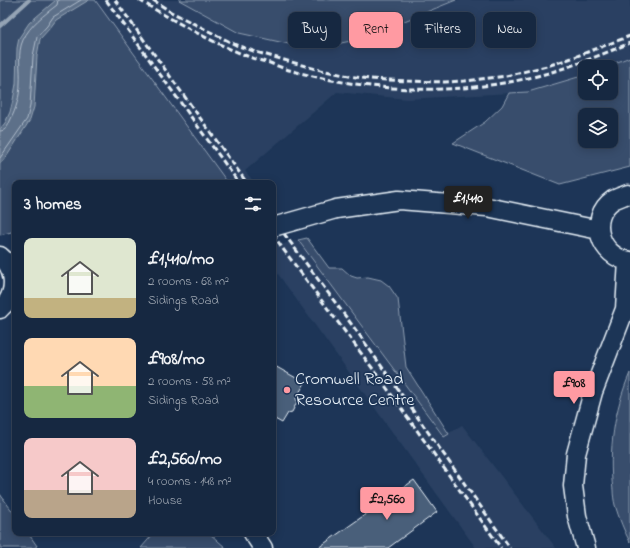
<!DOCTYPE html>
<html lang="en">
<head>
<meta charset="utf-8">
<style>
	:root { --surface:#162841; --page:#23344c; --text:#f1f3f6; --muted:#9ea6b1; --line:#35445a; --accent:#ff9aa2 }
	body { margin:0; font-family:"Indie Flower",sans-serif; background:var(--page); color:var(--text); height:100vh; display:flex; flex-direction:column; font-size:15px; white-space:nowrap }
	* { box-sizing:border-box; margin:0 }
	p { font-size:13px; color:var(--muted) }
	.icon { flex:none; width:22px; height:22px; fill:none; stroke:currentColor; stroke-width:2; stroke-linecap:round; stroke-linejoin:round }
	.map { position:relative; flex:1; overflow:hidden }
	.panel { position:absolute; left:12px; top:180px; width:264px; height:356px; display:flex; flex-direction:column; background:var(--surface); border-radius:8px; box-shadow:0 2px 10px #0003,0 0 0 1px var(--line) }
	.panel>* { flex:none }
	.top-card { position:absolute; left:288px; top:12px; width:282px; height:36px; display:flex; gap:8px }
	.controls { position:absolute; left:578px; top:60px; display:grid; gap:8px }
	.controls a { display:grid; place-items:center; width:40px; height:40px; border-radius:8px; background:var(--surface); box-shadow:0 2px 10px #0003,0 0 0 1px var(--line); font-size:20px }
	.price { position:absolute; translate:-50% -34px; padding:0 9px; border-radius:4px; background:var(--accent); color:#111; font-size:13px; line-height:26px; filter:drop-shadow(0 1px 2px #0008) }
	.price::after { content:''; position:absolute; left:50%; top:24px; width:12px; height:9px; margin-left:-6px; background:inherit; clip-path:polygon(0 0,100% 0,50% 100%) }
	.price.active { background:#222; color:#fff }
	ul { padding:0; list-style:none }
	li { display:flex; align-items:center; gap:12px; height:100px; padding:0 12px }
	li span { display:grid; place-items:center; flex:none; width:112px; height:80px; border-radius:8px; color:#555 }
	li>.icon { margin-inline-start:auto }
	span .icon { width:48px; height:48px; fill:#fffc; stroke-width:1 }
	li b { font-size:17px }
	h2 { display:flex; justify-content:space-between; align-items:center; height:48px; padding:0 12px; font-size:17px }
	.chip { padding:0 14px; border-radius:8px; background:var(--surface); box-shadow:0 2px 10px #0003,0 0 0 1px var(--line); font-size:14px; line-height:36px }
	.chip.active { background:var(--accent); color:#111 }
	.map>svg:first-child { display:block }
	.built { fill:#2a4162 }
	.green { fill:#374d6c; stroke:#909fb2; fill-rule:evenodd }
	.water { fill:#5d7089; stroke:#95a4b5 }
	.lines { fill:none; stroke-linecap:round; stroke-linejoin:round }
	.shore { stroke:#b0bdcc; stroke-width:1 }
	.stream { stroke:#95a4b5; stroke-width:4 }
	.building { fill:#495e7a; stroke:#e8f1f8 }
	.minor-casing { stroke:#e8f1f8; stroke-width:21 }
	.minor { stroke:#1d3557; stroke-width:18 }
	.rail { stroke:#e8f1f8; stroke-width:3; stroke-dasharray:6 3; stroke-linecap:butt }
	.minor-bridge-casing { stroke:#e8f1f8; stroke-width:21; stroke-linecap:butt }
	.minor-bridge { stroke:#1d3557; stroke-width:18 }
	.poi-dot { fill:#ff9aa2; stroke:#1d3557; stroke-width:1.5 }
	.labels { text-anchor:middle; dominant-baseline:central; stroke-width:3.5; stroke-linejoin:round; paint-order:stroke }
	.poi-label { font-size:18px; fill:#e8f1f8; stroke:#1d3557; text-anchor:start }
</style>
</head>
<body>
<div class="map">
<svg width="630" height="548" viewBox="0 0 630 548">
	<rect width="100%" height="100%" fill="#1d3557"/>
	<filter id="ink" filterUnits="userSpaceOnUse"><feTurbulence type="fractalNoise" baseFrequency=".025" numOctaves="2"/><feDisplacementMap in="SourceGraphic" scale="8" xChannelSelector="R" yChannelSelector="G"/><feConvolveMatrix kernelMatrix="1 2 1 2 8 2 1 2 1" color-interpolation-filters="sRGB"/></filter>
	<g filter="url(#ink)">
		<path class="built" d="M95 0H179L239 33 327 46 360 39 456 0H630V57L605 67H585V75L528 92 407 99 337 92 245 171 255 183H228Z
			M298 240 443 437 462 425 556 548H476L273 267V247Z"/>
		<path class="green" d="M0 0H95L228 183H15V231L0 235Z
			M179 0H456L360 39 327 46 289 44 239 33Z
			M630 57V167L560 185 453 143 485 122 502 106 509 93 528 92 585 75V93H611V67H605ZM585 115H611V141H585Z
			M307 238 329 268H342L351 276 357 278 368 277 381 280 389 286 398 299 406 367 449 434 444 437 298 240Z
			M630 373V542C624 531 619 518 615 505 614 501 613 495 613 490 608 451 614 410 630 373Z
			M0 494 15 515V533H28L37 546 34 548H0Z
			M154 533H209L226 548H141Z"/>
		<path class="water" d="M56 0H89L56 20 50 28 40 39 37 56 34 107 30 120 7 156 0 164V129L5 123 10 112 13 100 16 84 17 48 19 38 29 23Z"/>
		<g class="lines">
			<path class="shore" d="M0 131C6 131 8 126 10 121 16 109 20 96 20 83 21 69 17 53 23 40 30 25 44 15 57 5L58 0
				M0 158 27 119 30 106 33 56 37 37 47 26 53 17 81 0"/>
			<path class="stream" d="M0 26 29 0"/>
		</g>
		<path class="building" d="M273 365 305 383 296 398 297 402 292 412 288 413 282 423 273 418Z
			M414 480 437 512 388 548H318Z"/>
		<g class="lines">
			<defs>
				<path id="minor" d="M630 195 628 194C623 196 617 198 613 200 587 218 600 258 630 261
					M336 209 399 200 487 207 599 230
					M0 256C14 267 17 287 7 302 5 304 2 306 0 309
					M253 533 263 548
					M586 548 577 516 573 486 576 454 593 392 625 309 628 261"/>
			</defs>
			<use href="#minor" class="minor-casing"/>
			<use href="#minor" class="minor"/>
			<path class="rail" d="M106 0 239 183
				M115 0 247 183
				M139 0C174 21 209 41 247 56 254 59 262 61 270 63 277 66 285 69 293 71 370 92 455 96 533 77 566 69 598 56 630 43
				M153 0 171 12 236 45 256 52 316 69 349 76 369 79 407 81 445 82 465 81 506 76 547 66 569 59 630 36
				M273 219 358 333 510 548
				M273 234 283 249 376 373 501 548"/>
			<defs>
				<path id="minor-bridge" d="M273 227 336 209"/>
			</defs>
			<use href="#minor-bridge" class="minor-bridge-casing"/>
			<use href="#minor-bridge" class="minor-bridge"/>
		</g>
	</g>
	<circle class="poi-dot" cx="287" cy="390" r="4"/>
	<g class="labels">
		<g class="poi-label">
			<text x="295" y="380">Cromwell Road<tspan x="295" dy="21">Resource Centre</tspan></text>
		</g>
	</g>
</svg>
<div class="controls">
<a><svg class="icon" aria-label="locate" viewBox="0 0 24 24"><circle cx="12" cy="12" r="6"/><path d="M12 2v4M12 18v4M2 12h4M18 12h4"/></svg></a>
<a><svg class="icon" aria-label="layers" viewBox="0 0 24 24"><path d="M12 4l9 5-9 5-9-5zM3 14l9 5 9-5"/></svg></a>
</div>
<b class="price active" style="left:468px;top:220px">£1,410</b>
<b class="price" style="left:574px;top:405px">£908</b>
<b class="price" style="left:387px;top:521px">£2,560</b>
<div class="top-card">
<a class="chip">Buy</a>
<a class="chip active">Rent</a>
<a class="chip">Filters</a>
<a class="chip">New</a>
</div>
<section class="panel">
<h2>3 homes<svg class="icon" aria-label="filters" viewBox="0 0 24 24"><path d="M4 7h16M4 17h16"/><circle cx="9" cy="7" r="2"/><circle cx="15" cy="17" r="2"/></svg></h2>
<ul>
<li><span style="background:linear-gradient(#dfe7d0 75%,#c2b280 0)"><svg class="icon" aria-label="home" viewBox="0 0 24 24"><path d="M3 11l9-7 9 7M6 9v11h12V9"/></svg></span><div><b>£1,410/mo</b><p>2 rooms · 68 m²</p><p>Sidings Road</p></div></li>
<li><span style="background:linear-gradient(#ffd9b3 60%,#8fb573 0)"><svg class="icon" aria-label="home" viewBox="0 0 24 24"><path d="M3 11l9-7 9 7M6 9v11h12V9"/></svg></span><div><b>£908/mo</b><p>2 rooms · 58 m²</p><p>Sidings Road</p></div></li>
<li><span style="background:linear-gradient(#f6c9c9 65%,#b9a48a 0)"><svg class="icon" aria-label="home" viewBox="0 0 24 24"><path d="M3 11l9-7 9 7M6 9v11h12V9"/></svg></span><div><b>£2,560/mo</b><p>4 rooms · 148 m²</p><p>House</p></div></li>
</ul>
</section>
</div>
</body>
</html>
